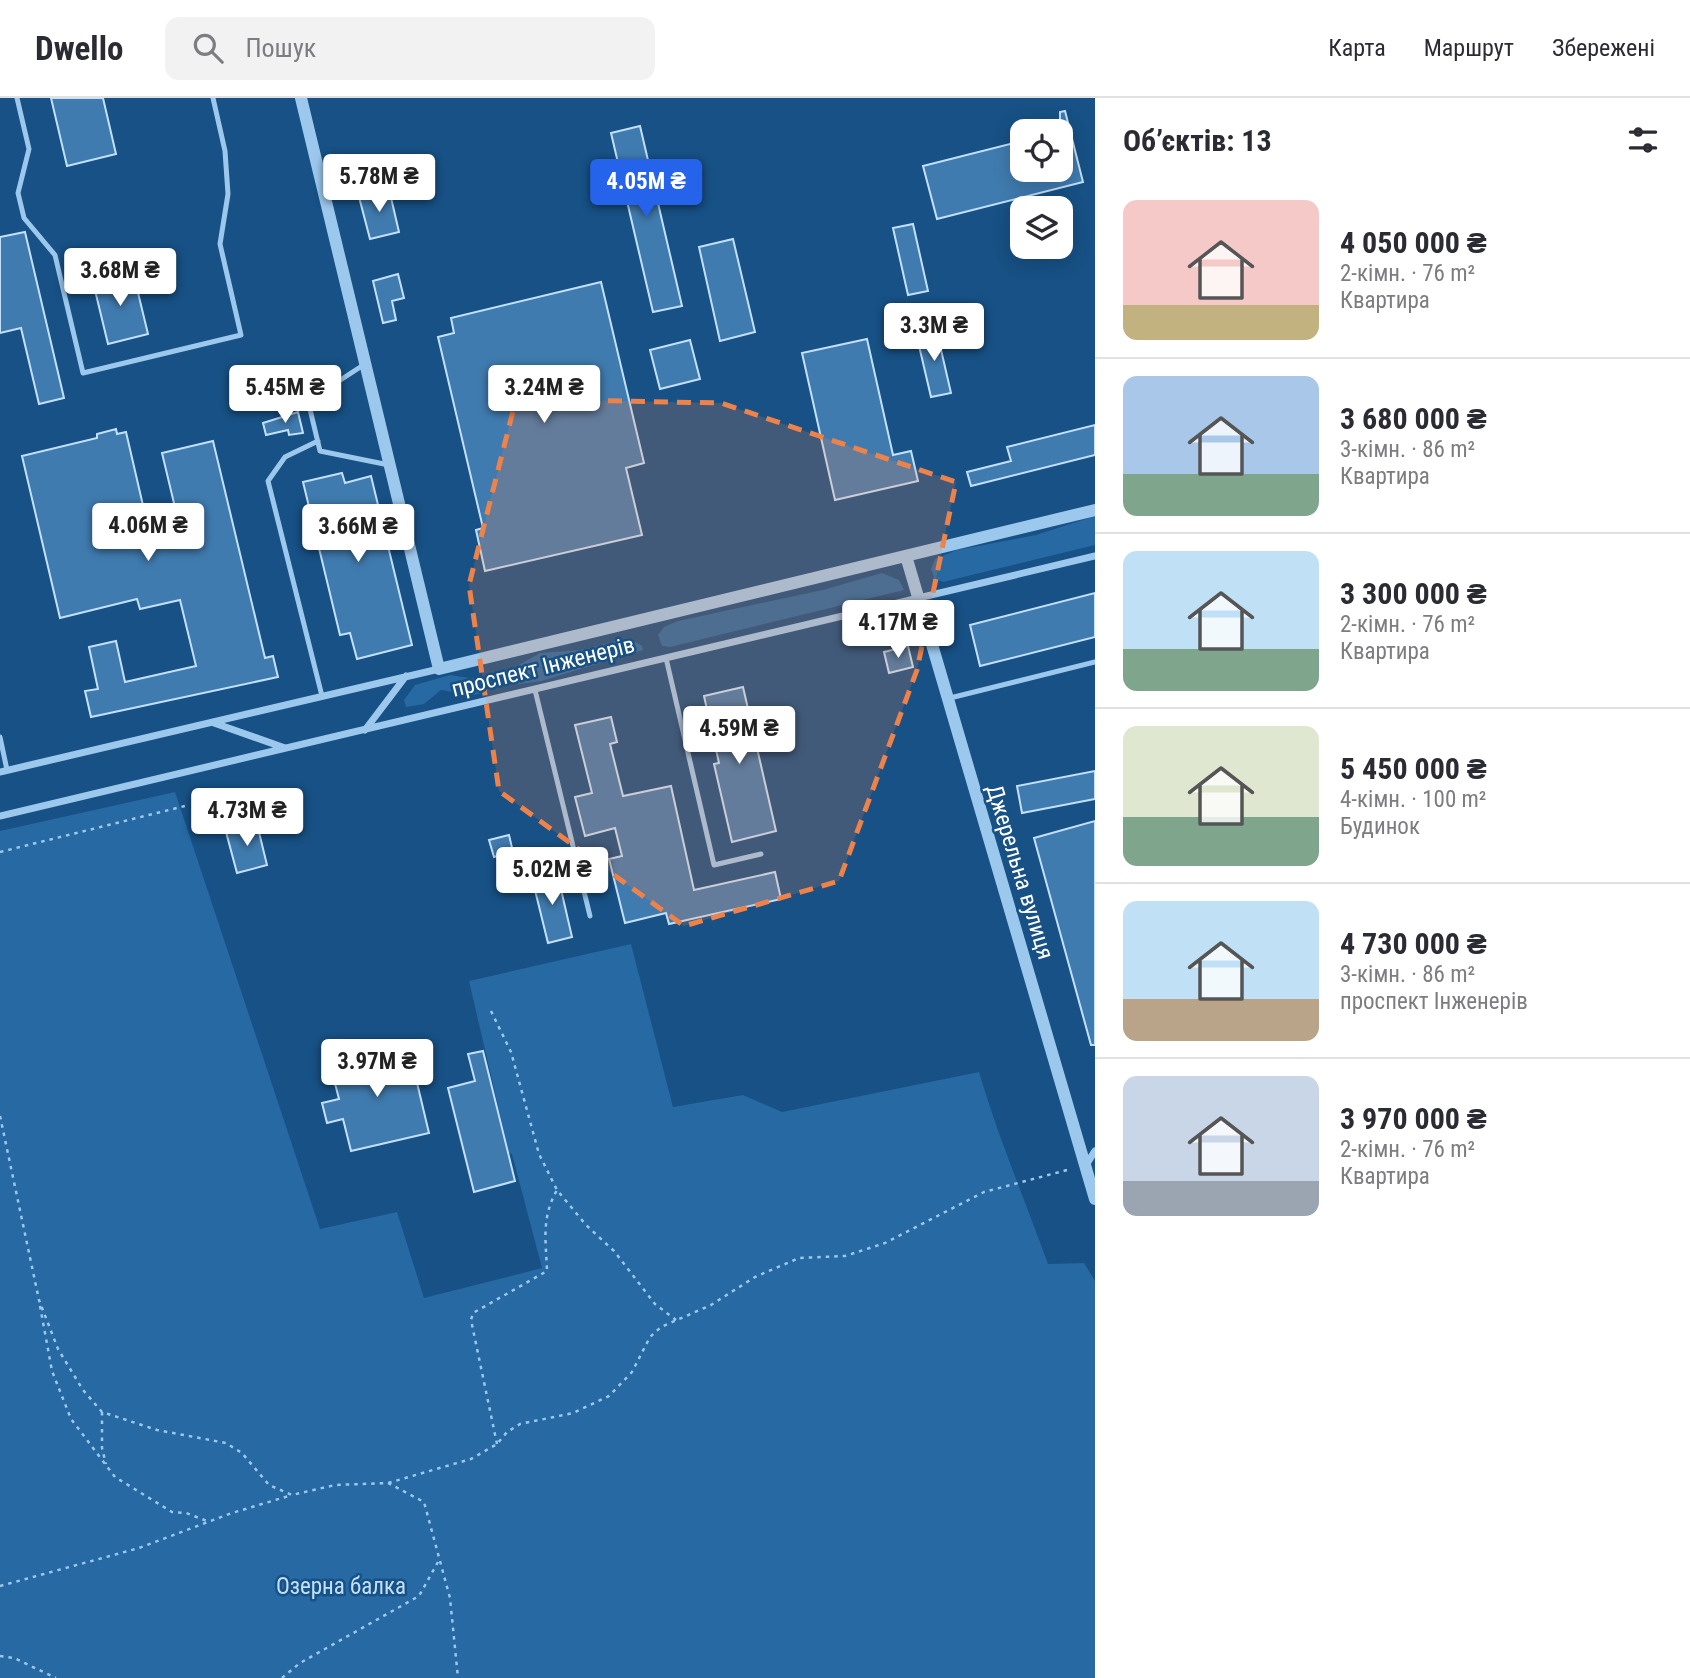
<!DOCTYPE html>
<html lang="uk">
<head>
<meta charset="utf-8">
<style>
	:root { --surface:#fff; --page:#f2f2f3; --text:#2b2b33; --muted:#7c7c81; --line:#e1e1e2; --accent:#2563eb }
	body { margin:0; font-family:"Roboto Condensed",sans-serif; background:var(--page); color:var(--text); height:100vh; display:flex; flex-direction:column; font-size:26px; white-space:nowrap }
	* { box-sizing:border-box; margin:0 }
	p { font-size:23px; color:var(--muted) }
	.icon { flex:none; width:38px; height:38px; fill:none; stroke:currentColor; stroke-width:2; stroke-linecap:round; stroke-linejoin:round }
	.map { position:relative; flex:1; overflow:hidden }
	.details { display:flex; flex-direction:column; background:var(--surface); width:595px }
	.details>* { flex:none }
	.fabs { position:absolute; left:1010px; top:21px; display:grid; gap:14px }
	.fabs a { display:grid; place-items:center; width:63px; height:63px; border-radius:14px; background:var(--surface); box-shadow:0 4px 18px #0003; font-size:35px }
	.price { position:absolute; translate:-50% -60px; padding:0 16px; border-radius:7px; background:#fff; color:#222; font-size:23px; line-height:46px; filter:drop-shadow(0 2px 4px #0008) }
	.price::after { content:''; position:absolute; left:50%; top:42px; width:21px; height:16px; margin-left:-10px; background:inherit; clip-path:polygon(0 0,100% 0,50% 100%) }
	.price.active { background:var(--accent); color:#fff }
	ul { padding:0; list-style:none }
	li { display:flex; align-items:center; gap:21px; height:175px; padding:0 28px }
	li+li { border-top:2px solid var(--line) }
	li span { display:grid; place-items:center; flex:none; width:196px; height:140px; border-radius:14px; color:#555 }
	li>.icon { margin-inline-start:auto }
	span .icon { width:84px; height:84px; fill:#fffc; stroke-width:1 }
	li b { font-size:30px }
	h2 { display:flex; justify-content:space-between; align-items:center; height:84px; padding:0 28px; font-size:30px }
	header { display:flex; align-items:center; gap:42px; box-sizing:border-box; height:98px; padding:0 35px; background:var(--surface); border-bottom:2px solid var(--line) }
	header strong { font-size:33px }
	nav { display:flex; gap:38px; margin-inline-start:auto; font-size:24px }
	.search { width:490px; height:63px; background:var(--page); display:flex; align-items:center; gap:18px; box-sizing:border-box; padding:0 24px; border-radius:14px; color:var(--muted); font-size:26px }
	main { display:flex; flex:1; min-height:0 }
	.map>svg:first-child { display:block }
	.green { fill:#2669a3 }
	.building { fill:#407baf; stroke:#c2e0fa; stroke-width:2 }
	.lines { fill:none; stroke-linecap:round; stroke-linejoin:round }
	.path { stroke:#9dc8ed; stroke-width:2.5; stroke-dasharray:3.5 5; stroke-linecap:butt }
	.service { stroke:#9dc8ed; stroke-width:5 }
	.minor { stroke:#9dc8ed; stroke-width:7 }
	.tertiary { stroke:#9dc8ed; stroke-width:12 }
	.marked { fill:#ee8249; fill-opacity:0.2; stroke:#ee8249; stroke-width:5; stroke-dasharray:14 9; stroke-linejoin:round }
	.labels { text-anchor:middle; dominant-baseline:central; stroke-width:5; stroke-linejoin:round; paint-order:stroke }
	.street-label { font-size:23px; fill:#fff; stroke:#175185 }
	.park-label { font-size:23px; fill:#c2e0fa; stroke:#175185 }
</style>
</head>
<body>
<header>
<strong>Dwello</strong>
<div class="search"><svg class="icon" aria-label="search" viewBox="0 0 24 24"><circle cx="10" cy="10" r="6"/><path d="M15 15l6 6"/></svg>Пошук</div>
<nav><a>Карта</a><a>Маршрут</a><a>Збережені</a></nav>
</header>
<main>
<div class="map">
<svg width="1095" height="1580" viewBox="0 0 1095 1580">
	<rect width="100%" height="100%" fill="#175185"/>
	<path class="green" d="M1095 418V447L943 484 935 481 931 471 935 461 957 452 1036 437Z
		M882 475 899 482 904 492 670 549 662 548 658 537 664 529 678 523 823 492Z
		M629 540 642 548 643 552 541 583 512 587 506 582 512 571 540 555 581 552Z
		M450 577 477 581 487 592C474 602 456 594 441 592L424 606 406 609 404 602 415 587Z
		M175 694 320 1131 397 1114 424 1200 542 1170 512 1056 509 1055 469 883 631 846 673 1009 743 997 782 1014 979 974C998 1039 1025 1102 1048 1166L1084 1165 1095 1183V1580H0V733Z"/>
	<path class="building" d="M51 0H103L116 56 67 68Z
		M1065 13 1083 84 937 121 923 68 1022 43V72H1060V14Z
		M640 28 682 208 653 214 611 35Z
		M389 91 399 134 370 141 359 99Z
		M913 126 928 193 908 197 893 130Z
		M25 134 64 300 39 306 21 230 0 235V139Z
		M733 141 755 234 720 243 699 149Z
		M133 174 148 236 108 246 93 184Z
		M398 176 404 200 392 203 396 222 383 225 373 183Z
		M601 184 644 365 626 370 642 437 485 473 476 432 483 430 438 239 454 235 451 220Z
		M936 230 951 295 931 299 916 235Z
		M867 241 893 357 911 353 918 383 835 402 802 255Z
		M690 242 700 281 660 291 650 252Z
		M298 314 303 335 289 337 288 332 266 337 263 325Z
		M1095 327V357L971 388 967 374 1011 363 1007 349Z
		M116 331 117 336 126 334 148 429 178 422 162 355 213 343 265 560 273 558 278 579 91 619 85 593 98 591 89 549 116 543 125 584 196 568 180 502 140 511 137 501 60 520 22 358 97 340V336Z
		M342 375 345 385 371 378 412 547 357 561 350 535 340 537 303 384Z
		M1095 495V539L980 568 970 527Z
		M908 548 913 569 889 575 884 554Z
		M743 589 776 733 732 744 714 666 719 665 704 598Z
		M611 619 617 644 610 646 623 698 671 688 694 792 775 774 781 801 669 826 666 815 625 825 609 761 622 758 615 730 585 738 575 699 592 695 575 627Z
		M1095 673V701L1022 715 1017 688Z
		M1095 723V947H1091L1034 740Z
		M257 726 267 767 237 775 226 734Z
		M509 737 513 754 494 759 489 742Z
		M557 774 572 839 548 845 532 780Z
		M408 947 429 1035 351 1053 343 1021 327 1025 322 1005 339 1001 330 966Z
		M483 953 515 1083 474 1094 448 990 475 983 468 956Z"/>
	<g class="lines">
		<path class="path" d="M0 754 189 707
			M491 913 511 954 539 1056 557 1092 586 1127 614 1153 655 1206 676 1222
			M0 1018 39 1202 58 1251 83 1292 102 1314 157 1332 226 1345 242 1355 269 1387 292 1397 335 1387 388 1385 471 1361 497 1346 507 1334 520 1326 573 1315 609 1298 632 1274 650 1239 661 1229 711 1207 755 1179 799 1160 845 1158 885 1145 984 1094 1071 1071
			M40 1208 52 1273 71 1321 115 1379 172 1414 186 1415 207 1423
			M102 1314V1350L106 1366
			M497 1346 471 1222 473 1215 547 1173C546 1143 541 1120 557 1092
			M388 1385 424 1404 450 1500 458 1580
			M0 1488 139 1450 232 1415 292 1397
			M0 1558 14 1560 56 1580
			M282 1580 300 1565 419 1498 438 1464"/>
		<path class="service" d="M17 0 29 51 18 95 24 120 55 157 83 275 241 237 220 146 228 96 225 53 213 0
			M365 266 308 303 320 353 389 367
			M318 343 285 359 268 383 322 598
			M666 560 714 767 761 756
			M535 592 590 818
			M950 600 1095 564
			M0 639 7 672"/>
		<path class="minor" d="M214 625 285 650
			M365 632 406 578
			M0 674 439 571
			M0 718 1095 458
			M1086 1067 1095 1053"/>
		<path class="tertiary" d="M301 0 439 571 1095 412
			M906 458 1095 1101"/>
	</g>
	<path class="marked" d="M516 301 721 305 956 384 917 572 839 783 684 828 499 693 469 487Z"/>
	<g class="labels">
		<g class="street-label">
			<text transform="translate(543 569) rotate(-14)">проспект Інженерів</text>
			<text transform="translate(1020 774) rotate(73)">Джерельна вулиця</text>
		</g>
		<g class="park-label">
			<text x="341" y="1488">Озерна балка</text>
		</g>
	</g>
</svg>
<div class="fabs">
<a><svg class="icon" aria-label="locate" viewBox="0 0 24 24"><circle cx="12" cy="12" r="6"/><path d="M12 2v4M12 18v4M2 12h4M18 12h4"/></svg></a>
<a><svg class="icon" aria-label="layers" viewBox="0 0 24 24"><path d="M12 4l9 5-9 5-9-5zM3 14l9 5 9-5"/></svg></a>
</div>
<b class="price" style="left:379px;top:116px">5.78M ₴</b>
<b class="price active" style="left:646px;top:121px">4.05M ₴</b>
<b class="price" style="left:120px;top:210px">3.68M ₴</b>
<b class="price" style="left:934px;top:265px">3.3M ₴</b>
<b class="price" style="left:285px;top:327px">5.45M ₴</b>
<b class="price" style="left:544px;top:327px">3.24M ₴</b>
<b class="price" style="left:148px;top:465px">4.06M ₴</b>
<b class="price" style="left:358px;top:466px">3.66M ₴</b>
<b class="price" style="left:898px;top:562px">4.17M ₴</b>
<b class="price" style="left:739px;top:668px">4.59M ₴</b>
<b class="price" style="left:247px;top:750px">4.73M ₴</b>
<b class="price" style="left:552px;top:809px">5.02M ₴</b>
<b class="price" style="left:377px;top:1001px">3.97M ₴</b>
</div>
<section class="details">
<h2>Об’єктів: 13<svg class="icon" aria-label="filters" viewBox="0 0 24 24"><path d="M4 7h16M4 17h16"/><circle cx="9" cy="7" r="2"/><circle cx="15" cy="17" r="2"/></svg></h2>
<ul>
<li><span style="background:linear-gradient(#f6c9c9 75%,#c2b280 0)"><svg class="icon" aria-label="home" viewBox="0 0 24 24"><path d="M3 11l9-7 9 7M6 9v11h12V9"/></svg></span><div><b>4 050 000 ₴</b><p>2-кімн. · 76 m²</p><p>Квартира</p></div></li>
<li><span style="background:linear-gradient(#a9c7e8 70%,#7fa58c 0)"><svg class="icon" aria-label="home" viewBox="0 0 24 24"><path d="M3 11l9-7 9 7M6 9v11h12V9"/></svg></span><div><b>3 680 000 ₴</b><p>3-кімн. · 86 m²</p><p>Квартира</p></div></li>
<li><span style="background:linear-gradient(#bfe0f5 70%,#7fa58c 0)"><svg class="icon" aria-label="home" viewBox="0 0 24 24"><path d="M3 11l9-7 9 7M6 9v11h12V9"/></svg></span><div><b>3 300 000 ₴</b><p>2-кімн. · 76 m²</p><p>Квартира</p></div></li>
<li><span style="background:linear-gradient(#dfe7d0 65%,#7fa58c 0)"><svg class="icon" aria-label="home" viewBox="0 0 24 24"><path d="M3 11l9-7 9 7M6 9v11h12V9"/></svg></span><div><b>5 450 000 ₴</b><p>4-кімн. · 100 m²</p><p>Будинок</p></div></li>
<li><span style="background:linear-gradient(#bfe0f5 70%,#b9a48a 0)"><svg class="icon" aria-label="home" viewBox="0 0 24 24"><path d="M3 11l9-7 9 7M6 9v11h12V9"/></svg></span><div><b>4 730 000 ₴</b><p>3-кімн. · 86 m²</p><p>проспект Інженерів</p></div></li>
<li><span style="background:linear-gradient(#c9d6e8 75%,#9aa5b1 0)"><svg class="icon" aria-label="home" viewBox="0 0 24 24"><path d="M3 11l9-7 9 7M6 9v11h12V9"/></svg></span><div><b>3 970 000 ₴</b><p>2-кімн. · 76 m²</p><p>Квартира</p></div></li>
</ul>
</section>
</main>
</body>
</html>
